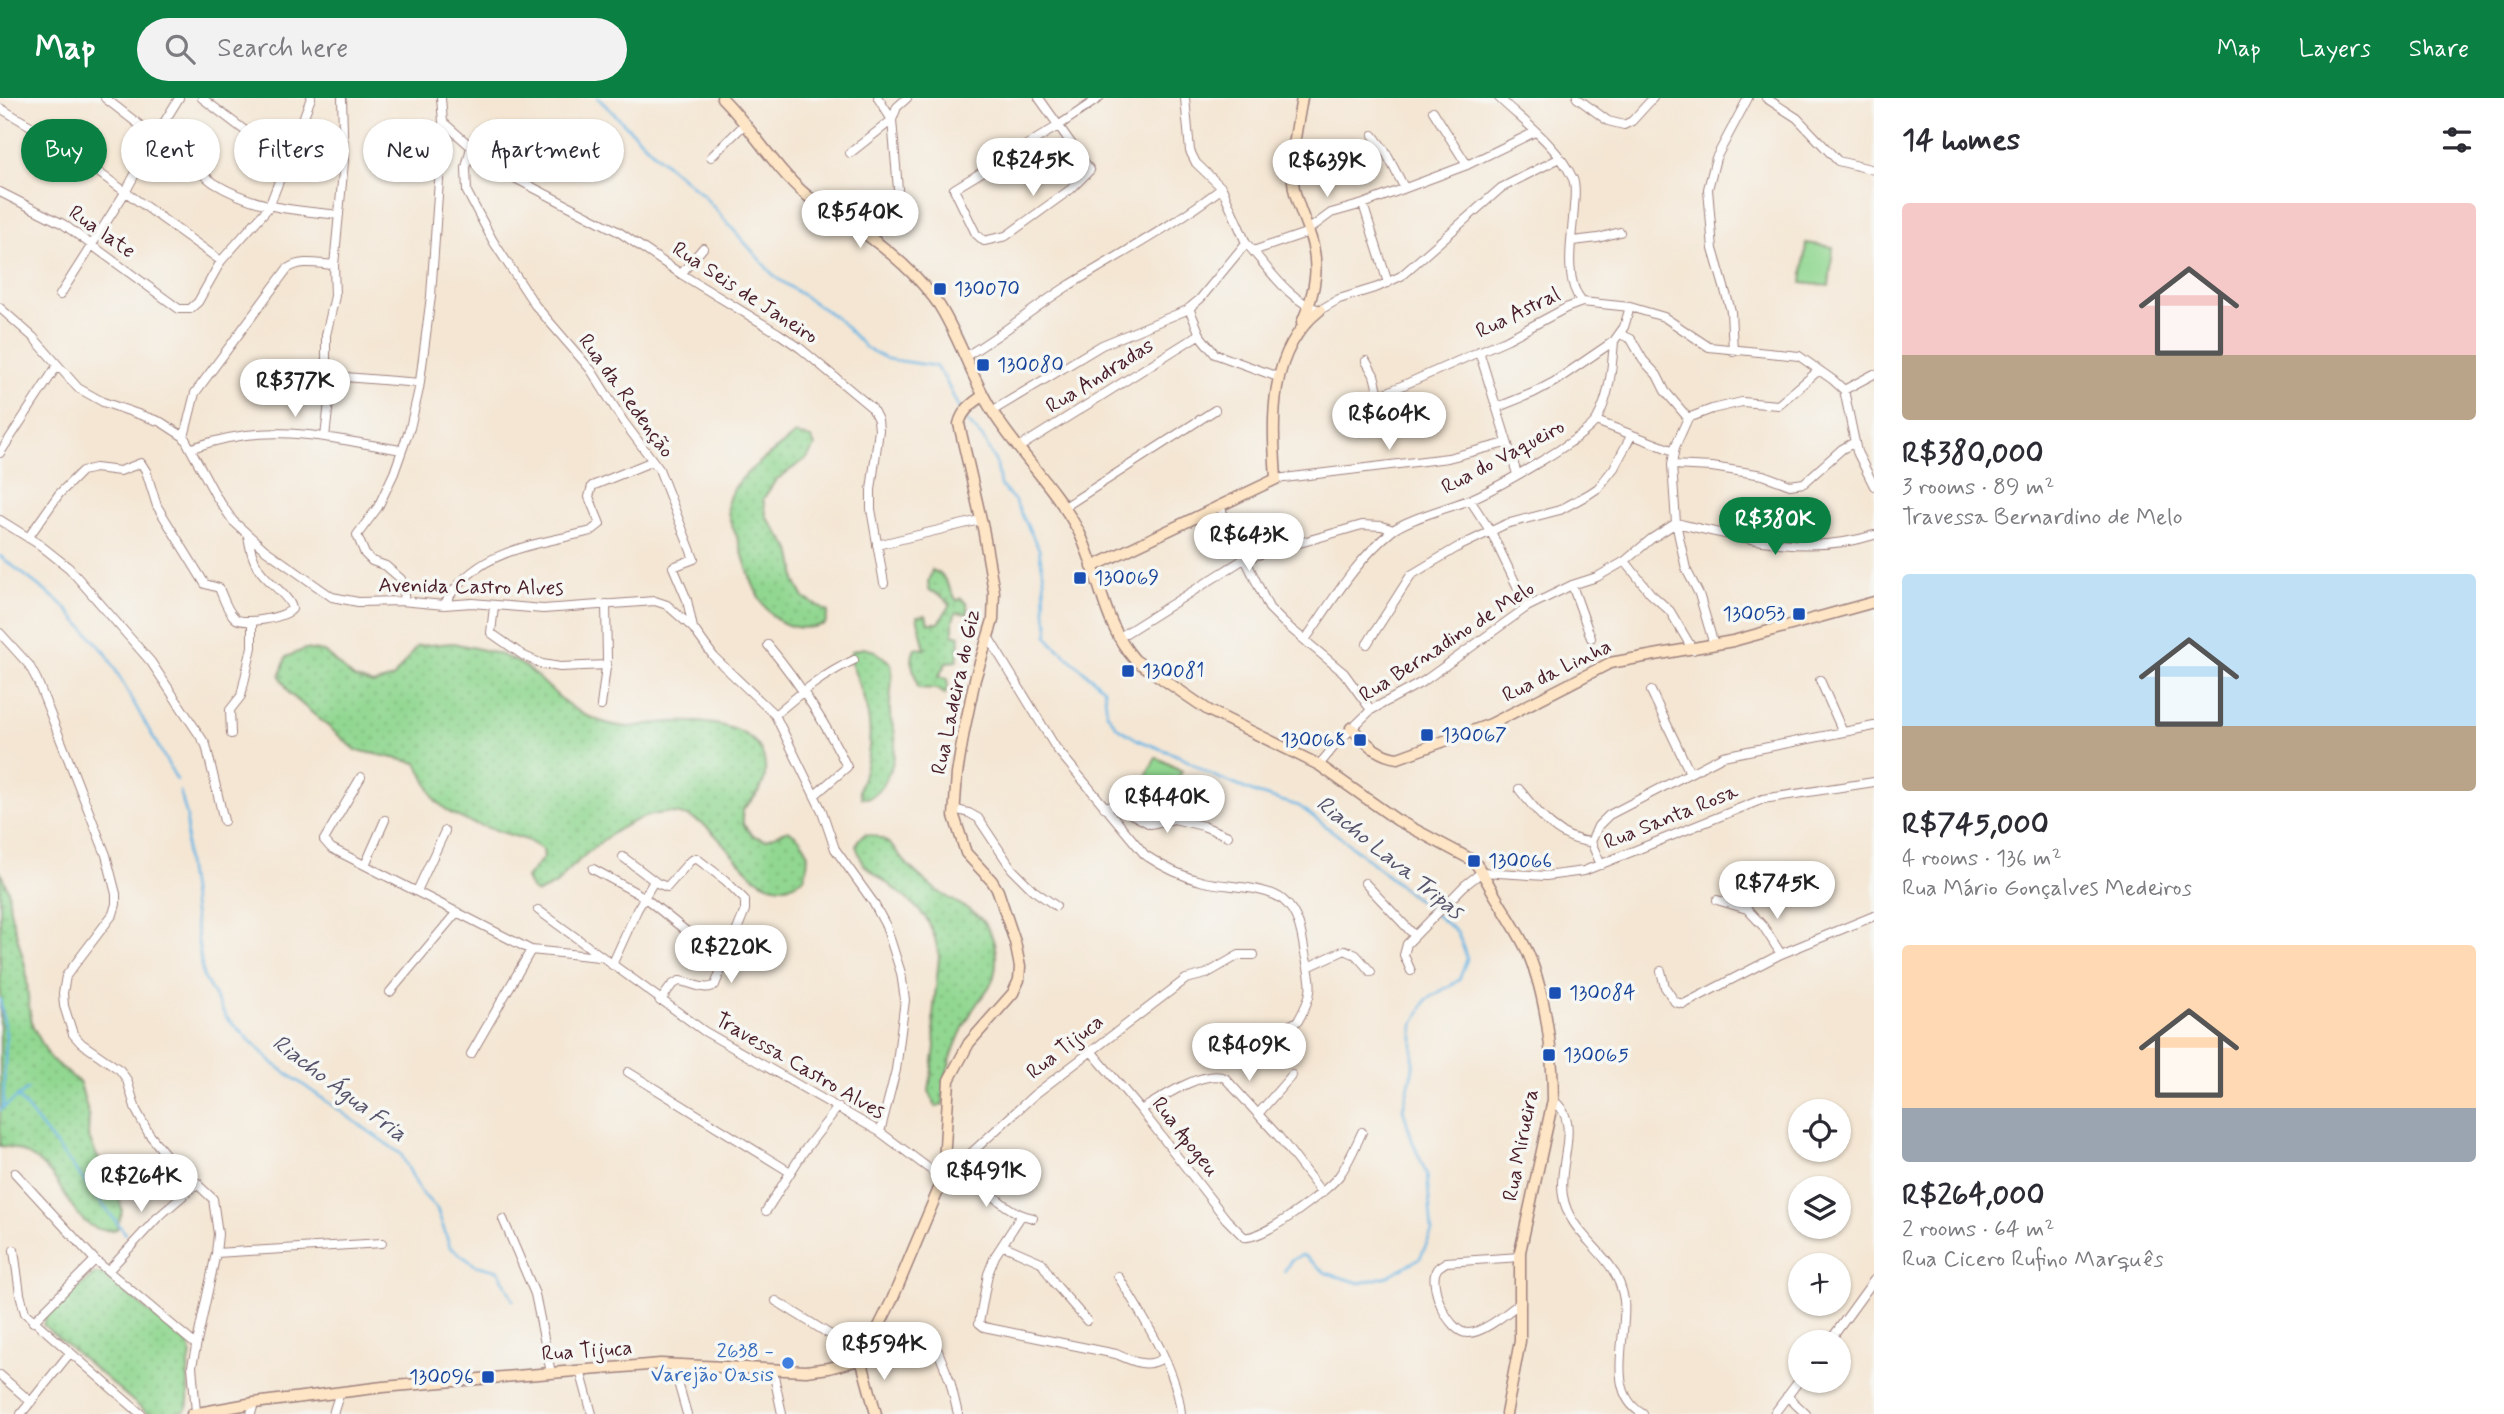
<!DOCTYPE html>
<html lang="en">
<head>
<meta charset="utf-8">
<style>
	:root { --surface:#fff; --page:#f2f2f3; --text:#2b2b33; --muted:#7c7c81; --accent:#0b8043 }
	body { margin:0; font-family:Mynerve,sans-serif; background:var(--page); color:var(--text); height:100vh; display:flex; flex-direction:column; font-size:26px; white-space:nowrap }
	* { box-sizing:border-box; margin:0 }
	p { font-size:23px; color:var(--muted) }
	.icon { flex:none; width:38px; height:38px; fill:none; stroke:currentColor; stroke-width:2; stroke-linecap:round; stroke-linejoin:round }
	.map { position:relative; flex:1; overflow:hidden }
	.sheet { display:flex; flex-direction:column; background:var(--surface); width:630px }
	.sheet>* { flex:none }
	.top-card { position:absolute; left:21px; top:21px; width:665px; height:63px; display:flex; gap:14px }
	.buttons { position:absolute; left:1788px; top:1001px; display:grid; gap:14px }
	.buttons a { display:grid; place-items:center; width:63px; height:63px; border-radius:50%; background:var(--surface); box-shadow:0 2px 5px #0004; font-size:35px }
	.price { position:absolute; translate:-50% -60px; padding:0 16px; border-radius:24px; background:#fff; color:#222; font-size:23px; line-height:46px; filter:drop-shadow(0 2px 4px #0008) }
	.price::after { content:''; position:absolute; left:50%; top:42px; width:21px; height:16px; margin-left:-10px; background:inherit; clip-path:polygon(0 0,100% 0,50% 100%) }
	.price.on { background:var(--accent); color:#fff }
	ul { padding:0; list-style:none }
	li { display:grid; align-content:center; gap:14px; height:371px; padding:0 28px }
	li span { display:grid; place-items:center; height:217px; border-radius:7px; color:#555 }
	li>.icon { margin-inline-start:auto }
	span .icon { width:126px; height:126px; fill:#fffc; stroke-width:1 }
	li b { font-size:30px }
	h2 { display:flex; justify-content:space-between; align-items:center; height:84px; padding:0 28px; font-size:30px }
	.tag { padding:0 24px; border-radius:32px; background:var(--surface); box-shadow:0 2px 5px #0004; font-size:24px; line-height:63px }
	.tag.on { background:var(--accent); color:#fff }
	header { display:flex; align-items:center; gap:42px; box-sizing:border-box; height:98px; padding:0 35px; background:var(--accent); color:#fff }
	header strong { font-size:33px }
	nav { display:flex; gap:38px; margin-inline-start:auto; font-size:24px }
	.search { width:490px; height:63px; background:var(--page); display:flex; align-items:center; gap:18px; box-sizing:border-box; padding:0 24px; border-radius:38px; color:var(--muted); font-size:26px }
	main { display:flex; flex:1; min-height:0 }
	.map>svg:first-child { display:block }
	.green { fill:url(#green-dots); stroke:#6e7b5e; stroke-width:2 }
	.pitch { fill:#91d791; stroke:#6e7b5e; stroke-width:2 }
	.lines { fill:none; stroke-linecap:round; stroke-linejoin:round }
	.stream { stroke:#6bb6e4; stroke-width:2.5 }
	.street-casing { stroke:#9f827f; stroke-width:10 }
	.secondary-casing { stroke:#9f827f; stroke-width:13 }
	.street { stroke:#fff; stroke-width:8 }
	.secondary { stroke:#fde5c5; stroke-width:10 }
	.transit-dot { fill:#1a4fb4; stroke:#f6f6f2; stroke-width:2.5 }
	.shop-dot { fill:#3f7fe0; stroke:#f6f6f2; stroke-width:2.5 }
	.labels { text-anchor:middle; dominant-baseline:central; stroke-width:7; stroke-linejoin:round; paint-order:stroke }
	.street-label { font-size:21px; fill:#4a1f2b; stroke:#f6f6f2 }
	.transit-label { font-size:21px; fill:#164399; stroke:#f6f6f2; text-anchor:start }
	.shop-label { font-size:21px; fill:#366cbe; stroke:#f6f6f2; text-anchor:end }
	.water-label { font-size:23px; font-style:italic; fill:#56546c; stroke:#f6f6f2 }
</style>
</head>
<body>
<header>
<strong>Map</strong>
<div class="search"><svg class="icon" aria-label="search" viewBox="0 0 24 24"><circle cx="10" cy="10" r="6"/><path d="M15 15l6 6"/></svg>Search here</div>
<nav><a>Map</a><a>Layers</a><a>Share</a></nav>
</header>
<main>
<div class="map">
<svg width="1874" height="1316" viewBox="0 0 1874 1316">
	<defs>
		<pattern id="green-dots" width="8" height="8" patternUnits="userSpaceOnUse" patternTransform="scale(1.75)"><rect width="8" height="8" fill="#91d791"/><path d="M2 2h.1M6 6h.1" fill="none" stroke="#7fb87d" stroke-width="1.8" stroke-linecap="round"/></pattern>
	</defs>
	<rect width="100%" height="100%" fill="#f6f6f2"/>
	<filter id="ink" filterUnits="userSpaceOnUse"><feTurbulence type="fractalNoise" baseFrequency=".0143" numOctaves="2"/><feDisplacementMap in="SourceGraphic" scale="14" xChannelSelector="R" yChannelSelector="G"/><feConvolveMatrix kernelMatrix="1 2 1 2 8 2 1 2 1" color-interpolation-filters="sRGB"/></filter>
	<filter id="wash" filterUnits="userSpaceOnUse"><feTurbulence type="fractalNoise" baseFrequency=".00686" numOctaves="4" result="noise"/><feDisplacementMap in="SourceGraphic" scale="28" xChannelSelector="R" yChannelSelector="G"/><feGaussianBlur stdDeviation="1.57" result="paint"/><feColorMatrix in="noise" values="0 0 0 0 0 0 0 0 0 0 0 0 0 0 0 0 0 1.4 0 .05"/><feComposite in="paint" operator="in"/></filter>
	<g filter="url(#wash)">
		<rect width="100%" height="100%" fill="#f4e6d3"/>
		<path class="green" d="M795 336 811 340 815 348 807 360 776 382 763 401 767 420 791 452 795 470V483L804 500 828 514 825 526C764 546 752 484 738 442 733 429 724 413 729 400 740 374 774 355 795 336Z
			M932 472 942 477 957 503 961 500 967 506 968 516 956 514 953 522V536L960 538 957 563 947 564 938 579 947 581 948 587 945 596 936 591 918 590 911 562 915 550 925 551 917 518 926 517 928 525H939L950 506 940 497 929 492 928 484Z
			M453 545C478 551 507 555 528 571 551 589 564 609 592 620 603 625 616 628 628 629 635 629 642 627 649 626 682 622 754 619 764 661 769 684 759 696 743 711V726L752 737 765 742 788 732C810 745 811 758 804 780 798 783 791 789 785 789 735 791 724 712 666 715 629 717 596 746 571 770 565 775 561 782 556 786 551 790 543 792 537 795L531 791 526 780 544 759 543 752 527 742 469 724 450 715 435 702 417 665 356 652 290 596 280 578 286 559 305 551 324 554 354 580 373 586 393 580 417 548Z
			M863 550 875 553 891 565C894 582 889 598 890 615 890 622 894 629 895 636 897 660 889 687 869 700H862L859 692C878 637 870 612 849 560L852 553Z
			M865 736C887 738 893 750 906 765 913 773 922 780 930 787 947 803 972 808 986 827 997 843 999 866 992 884 987 894 977 904 971 915 956 941 943 976 943 1006L936 1009 929 993 935 949 933 918 939 859 935 840 927 821 913 806 863 766 856 748 858 742Z
			M0 773 8 792 10 812 26 871 29 910 33 929 50 960 80 985 89 1018 88 1038 96 1056 117 1091 122 1112 117 1131C79 1140 69 1097 51 1076 39 1062 18 1048 0 1048Z
			M95 1176H103L189 1247C193 1256 189 1264 188 1274 187 1316 197 1316 148 1316L43 1227 46 1217Z"/>
		<path class="pitch" d="M1806 145 1833 149 1829 188 1802 185Z
			M1156 659 1182 673 1157 723 1129 711Z"/>
		<g class="lines">
			<path class="stream" d="M598 0 660 61 703 97 775 179 837 220 866 250 887 261 935 268 945 281 961 315
				M965 321 983 340 997 367 1000 387 1015 403 1039 451 1044 480 1045 514 1049 529 1047 537 1052 545 1104 591 1107 615 1117 629 1138 642 1179 658 1214 678 1258 696 1299 708 1343 741 1458 835 1467 861 1459 882 1426 902 1413 928V970L1403 1011 1413 1045 1427 1077 1432 1134 1420 1160 1388 1178 1360 1185 1326 1175 1303 1157 1291 1162 1284 1174
				M0 458 62 506 106 555 177 682
				M180 693 187 719 186 758 203 878 226 919 275 967 401 1056 420 1093 437 1111 450 1149 475 1167 499 1173 513 1202
				M0 901 6 938 3 1009
				M18 999 126 1136
				M0 1012 28 991"/>
		</g>
	</g>
	<g filter="url(#ink)">
		<g class="lines">
			<defs>
				<path id="street" d="M105 0 214 85C255 110 292 112 339 117
					M202 0 256 41
					M1039 0 1090 72 1071 91 1006 138 984 143 976 136 954 91 1058 28 1099 0
					M1499 0C1524 24 1558 48 1573 81 1576 89 1575 99 1574 108 1573 136 1562 180 1582 204
					M1577 0 1608 23 1624 27 1632 23 1653 0
					M1766 0 1797 20 1838 63 1874 72
					M0 10 51 40 221 163
					M1433 13 1467 67
					M443 24 485 61 503 74 619 134 681 176 778 235 800 250 872 310 878 322 879 332 871 392V411L884 485
					M1373 37 1385 53 1404 89
					M471 49 466 70 467 94 493 143 535 207 591 272 623 323 659 371 694 461 673 469 687 502 693 530
					M850 55 892 22 897 9 907 0
					M711 59 746 25
					M0 94 63 126 179 211H190L198 204 221 163 269 109 311 0
					M1363 106 1388 185
					M1308 132 1331 115 1363 106 1467 67 1535 34
					M867 137 896 104 898 91 892 22 878 0
					M1573 143 1598 140 1620 134
					M1246 145C1267 168 1289 204 1320 212L1339 201 1378 189 1401 178 1501 90 1560 60
					M1253 153 1309 134
					M681 176 703 150
					M60 197 126 93 155 39 179 0
					M0 210 33 239 78 290 103 304 161 324 184 339 216 398 233 423 264 451 332 499 358 504 401 503 444 507 472 505 543 511 655 503 667 507 693 530 714 559 775 617 822 713 835 751 873 804 886 828 901 875 905 902 896 972 880 1034
					M1189 210 1201 239 1215 256 1278 279
					M1620 236 1631 241 1643 262 1657 277 1665 293 1688 320
					M1479 253 1517 376
					M1733 253 1731 213 1713 151 1708 91 1716 60 1748 0
					M966 258C1002 237 1033 210 1068 188 1120 156 1173 128 1222 90
					M1366 263 1374 277 1379 297
					M332 278 326 272V237L335 198 334 167 344 64 342 0
					M332 278 420 285
					M1844 292 1874 276
					M1498 309 1533 295 1554 284 1614 243 1624 229 1630 209
					M1347 312 1508 241 1566 210 1582 204 1630 209 1664 219 1709 249 1799 258 1833 282 1844 292 1857 354 1874 388
					M992 313 1102 247 1187 212 1200 201 1246 145 1222 90 1196 65 1190 53 1185 0
					M1596 323 1674 353
					M184 339 195 295 287 171C301 161 318 166 334 167
					M325 339 332 278
					M192 350C271 322 324 340 402 352
					M1018 350 1200 236
					M0 355 57 268
					M1672 367 1712 369 1763 377 1790 387 1804 385 1842 351 1855 344
					M1276 381 1448 360 1506 345
					M1470 402 1491 434 1527 509
					M1219 407 1269 510 1284 525 1344 575 1371 612
					M1063 410 1215 312
					M0 422 40 447 69 470 151 564 206 647 224 723
					M1676 425C1740 440 1809 458 1874 437
					M28 440 59 396 82 373 95 370 120 373 141 365 146 373 157 408 205 486 219 490C223 499 227 513 235 520 243 528 286 519 292 511 291 499 267 484 259 471 252 461 250 449 248 438
					M877 447 980 422
					M1625 463 1650 495 1670 513 1693 552
					M1572 487 1591 540
					M405 503 401 481 386 468 372 463 365 456 357 437 378 409 394 375 410 330 419 291 431 198 443 24 441 0
					M444 507C476 450 534 448 591 433L600 426 589 399 592 388 653 363
					M494 508 491 535 524 558 542 566 560 569 607 567
					M0 535 29 567 37 582 106 757 116 796V806L113 816 66 878 63 895 64 908 73 936 81 945 120 972 127 982 136 1012 149 1036 166 1057 213 1101 218 1136 216 1155 192 1268 196 1314
					M989 540 1056 650 1145 757C1163 769 1183 779 1204 784 1226 789 1266 788 1283 802 1299 815 1302 837 1305 856 1312 887 1315 893 1298 923L1282 931 1264 933
					M1118 540 1244 461 1362 427 1382 428 1393 432
					M1305 542C1331 505 1356 462 1392 433 1407 421 1446 411 1466 403 1490 394 1585 341 1597 321 1610 298 1612 269 1614 243
					M1367 546 1411 477 1458 449 1506 426 1560 412 1589 396 1598 390 1614 370 1631 338
					M768 547C800 586 825 623 847 669L815 697
					M1714 547 1699 496 1686 471 1676 425 1672 367 1675 349 1688 320 1712 311 1742 304 1778 307 1818 273
					M1820 582 1842 632
					M1651 593 1690 675
					M601 608 607 561 606 506
					M775 617C800 595 824 576 854 562
					M231 636 230 612 241 598 252 549V523
					M1319 667 1337 645 1371 612 1424 583 1527 509 1572 487 1597 479 1625 463 1651 441 1676 425
					M361 679 324 742 331 750 531 852 599 859
					M1519 691C1538 715 1558 742 1591 744
					M1104 709 1114 707 1150 726 1174 721 1203 728 1228 738
					M954 711 969 715 978 720 1012 771 1033 792 1056 808
					M623 759 657 785 667 789 690 763 696 760 725 782 745 802V812L715 887C705 894 691 884 679 883L672 887 660 903
					M365 767 385 722
					M1601 767 1591 744 1598 728 1609 717 1723 658 1874 628
					M593 771 644 799 686 833
					M1365 785 1414 837
					M417 793 445 733
					M1717 802 1747 811 1763 828 1781 856
					M538 812 704 933 880 1034 943 1081 1034 997 1186 881 1206 876 1239 857H1254
					M612 867 637 812 654 783
					M1308 869 1345 852 1356 857 1371 874
					M1411 873 1404 857 1407 846 1464 788 1482 774 1546 778 1584 773 1763 701 1874 684
					M1661 873 1665 889 1675 904 1684 906 1781 856 1874 818
					M390 894 457 814
					M1091 953 1141 1012 1226 1121 1244 1139C1263 1142 1326 1094 1339 1078 1349 1064 1355 1049 1362 1034
					M471 956 531 852
					M628 974 790 1074
					M1553 1002C1583 1024 1557 1065 1563 1098 1570 1141 1617 1154 1624 1202 1628 1238 1604 1294 1643 1316
					M1141 1012C1161 1000 1203 971 1225 980L1279 1039 1322 1095
					M1258 1016 1292 977
					M963 1064C983 1087 1003 1114 1033 1120
					M15 1075 95 1162 196 1247
					M766 1113 804 1053 838 1009
					M1021 1118 995 1158 988 1176 979 1225 984 1229 1116 1256C1132 1263 1147 1271 1163 1260
					M503 1121 535 1196 551 1275
					M1002 1147 1041 1164 1055 1186 1087 1223
					M14 1152 20 1196 25 1215 141 1316
					M216 1155 382 1145
					M1520 1159 1446 1164C1444 1166 1439 1168 1437 1171 1427 1186 1449 1236 1468 1235 1484 1235 1509 1213 1521 1204
					M109 1172 157 1120 198 1085
					M1118 1178C1142 1218 1177 1269 1181 1316
					M776 1203 850 1249 861 1261
					M33 1224 95 1162
					M1829 1244 1874 1182
					M863 1261 925 1251 938 1253 950 1283 958 1316
					M673 1267 687 1316
					M580 1272 592 1316
					M773 1273 782 1316
					M0 1277 31 1304
					M1787 1298 1806 1316
					M21 1316 70 1255
					M251 1316 254 1305
					M333 1316 340 1294
					M1774 1316 1801 1280"/>
				<path id="secondary" d="M722 0C752 30 773 68 805 96 824 112 847 122 867 137 893 156 921 181 939 207 961 242 972 282 994 316 1020 356 1055 390 1078 432 1100 475 1102 525 1135 562L1208 612 1319 667 1397 722 1474 763C1484 776 1490 790 1499 804 1509 821 1520 837 1528 855 1546 897 1553 957 1553 1002L1520 1154V1243L1506 1316
					M1302 0C1297 30 1289 61 1294 91 1297 105 1303 118 1308 132 1321 165 1316 192 1302 225
					M1092 469 1276 381C1272 320 1268 253 1320 212
					M1351 630C1366 644 1377 658 1398 660L1491 626 1610 565 1733 543 1874 504
					M861 1261 876 1316
					M192 1316 254 1305 383 1289 660 1266 806 1273 829 1270 863 1261 892 1202 943 1081 949 982 969 945 1013 895 1019 882 1020 869 1015 844 998 793 992 783 966 755 954 718 957 676 964 633 975 581 993 522 994 494 983 430 959 326C962 313 972 305 983 298"/>
			</defs>
			<use href="#street" class="street-casing"/>
			<use href="#secondary" class="secondary-casing"/>
			<use href="#street" class="street"/>
			<use href="#secondary" class="secondary"/>
		</g>
	</g>
	<g class="transit-dot">
		<rect x="933" y="184" width="14" height="14" rx="3.5"/>
		<rect x="976" y="260" width="14" height="14" rx="3.5"/>
		<rect x="1073" y="473" width="14" height="14" rx="3.5"/>
		<rect x="1792" y="509" width="14" height="14" rx="3.5"/>
		<rect x="1121" y="566" width="14" height="14" rx="3.5"/>
		<rect x="1420" y="630" width="14" height="14" rx="3.5"/>
		<rect x="1353" y="635" width="14" height="14" rx="3.5"/>
		<rect x="1467" y="756" width="14" height="14" rx="3.5"/>
		<rect x="1548" y="888" width="14" height="14" rx="3.5"/>
		<rect x="1542" y="950" width="14" height="14" rx="3.5"/>
		<rect x="481" y="1272" width="14" height="14" rx="3.5"/>
	</g>
	<circle class="shop-dot" cx="788" cy="1265" r="7"/>
	<g class="labels">
		<g class="street-label">
			<text transform="translate(102 134) rotate(35)">Rua Iate</text>
			<text transform="translate(745 195) rotate(33)">Rua Seis de Janeiro</text>
			<text transform="translate(1518 215) rotate(-26)">Rua Astral</text>
			<text transform="translate(1100 278) rotate(-32)">Rua Andradas</text>
			<text transform="translate(626 298) rotate(54)">Rua da Redenção</text>
			<text transform="translate(1503 359) rotate(-28)">Rua do Vaqueiro</text>
			<text transform="translate(471 489) rotate(1)">Avenida Castro Alves</text>
			<text transform="translate(1447 544) rotate(-33)">Rua Bernadino de Melo</text>
			<text transform="translate(1557 573) rotate(-26)">Rua da Linha</text>
			<text transform="translate(956 594) rotate(-78)">Rua Ladeira do Giz</text>
			<text transform="translate(1671 719) rotate(-22)">Rua Santa Rosa</text>
			<text transform="translate(1065 949) rotate(-38)">Rua Tijuca</text>
			<text transform="translate(800 968) rotate(30)">Travessa Castro Alves</text>
			<text transform="translate(1185 1039) rotate(52)">Rua Apogeu</text>
			<text transform="translate(1521 1047) rotate(-79)">Rua Mirueira</text>
			<text transform="translate(587 1253) rotate(-4)">Rua Tijuca</text>
		</g>
		<g class="transit-label">
			<text x="954" y="191">130070</text>
			<text x="997" y="267">130080</text>
			<text x="1094" y="480">130069</text>
			<text x="1785" y="516" text-anchor="end">130053</text>
			<text x="1142" y="573">130081</text>
			<text x="1441" y="637">130067</text>
			<text x="1346" y="642" text-anchor="end">130068</text>
			<text x="1488" y="763">130066</text>
			<text x="1569" y="895">130084</text>
			<text x="1563" y="957">130065</text>
			<text x="474" y="1279" text-anchor="end">130096</text>
		</g>
		<g class="shop-label">
			<text x="774" y="1253">2638 -<tspan x="774" dy="24">Varejão Oasis</tspan></text>
		</g>
		<g class="water-label">
			<text transform="translate(1389 760) rotate(39)">Riacho Lava Tripas</text>
			<text transform="translate(339 991) rotate(37)">Riacho Água Fria</text>
		</g>
	</g>
</svg>
<div class="buttons">
<a><svg class="icon" aria-label="locate" viewBox="0 0 24 24"><circle cx="12" cy="12" r="6"/><path d="M12 2v4M12 18v4M2 12h4M18 12h4"/></svg></a>
<a><svg class="icon" aria-label="layers" viewBox="0 0 24 24"><path d="M12 4l9 5-9 5-9-5zM3 14l9 5 9-5"/></svg></a>
<a>+</a>
<a>−</a>
</div>
<b class="price" style="left:1033px;top:100px">R$245K</b>
<b class="price" style="left:1327px;top:101px">R$639K</b>
<b class="price" style="left:860px;top:152px">R$540K</b>
<b class="price" style="left:295px;top:321px">R$377K</b>
<b class="price" style="left:1389px;top:354px">R$604K</b>
<b class="price on" style="left:1775px;top:459px">R$380K</b>
<b class="price" style="left:1249px;top:475px">R$643K</b>
<b class="price" style="left:1167px;top:737px">R$440K</b>
<b class="price" style="left:1777px;top:823px">R$745K</b>
<b class="price" style="left:731px;top:887px">R$220K</b>
<b class="price" style="left:1249px;top:985px">R$409K</b>
<b class="price" style="left:986px;top:1111px">R$491K</b>
<b class="price" style="left:141px;top:1116px">R$264K</b>
<b class="price" style="left:884px;top:1284px">R$594K</b>
<div class="top-card">
<a class="tag on">Buy</a>
<a class="tag">Rent</a>
<a class="tag">Filters</a>
<a class="tag">New</a>
<a class="tag">Apartment</a>
</div>
</div>
<section class="sheet">
<h2>14 homes<svg class="icon" aria-label="filters" viewBox="0 0 24 24"><path d="M4 7h16M4 17h16"/><circle cx="9" cy="7" r="2"/><circle cx="15" cy="17" r="2"/></svg></h2>
<ul>
<li><span style="background:linear-gradient(#f6c9c9 70%,#b9a48a 0)"><svg class="icon" aria-label="home" viewBox="0 0 24 24"><path d="M3 11l9-7 9 7M6 9v11h12V9"/></svg></span><div><b>R$380,000</b><p>3 rooms · 89 m²</p><p>Travessa Bernardino de Melo</p></div></li>
<li><span style="background:linear-gradient(#bfe0f5 70%,#b9a48a 0)"><svg class="icon" aria-label="home" viewBox="0 0 24 24"><path d="M3 11l9-7 9 7M6 9v11h12V9"/></svg></span><div><b>R$745,000</b><p>4 rooms · 136 m²</p><p>Rua Mário Gonçalves Medeiros</p></div></li>
<li><span style="background:linear-gradient(#ffd9b3 75%,#9aa5b1 0)"><svg class="icon" aria-label="home" viewBox="0 0 24 24"><path d="M3 11l9-7 9 7M6 9v11h12V9"/></svg></span><div><b>R$264,000</b><p>2 rooms · 64 m²</p><p>Rua Cicero Rufino Marquês</p></div></li>
</ul>
</section>
</main>
</body>
</html>
